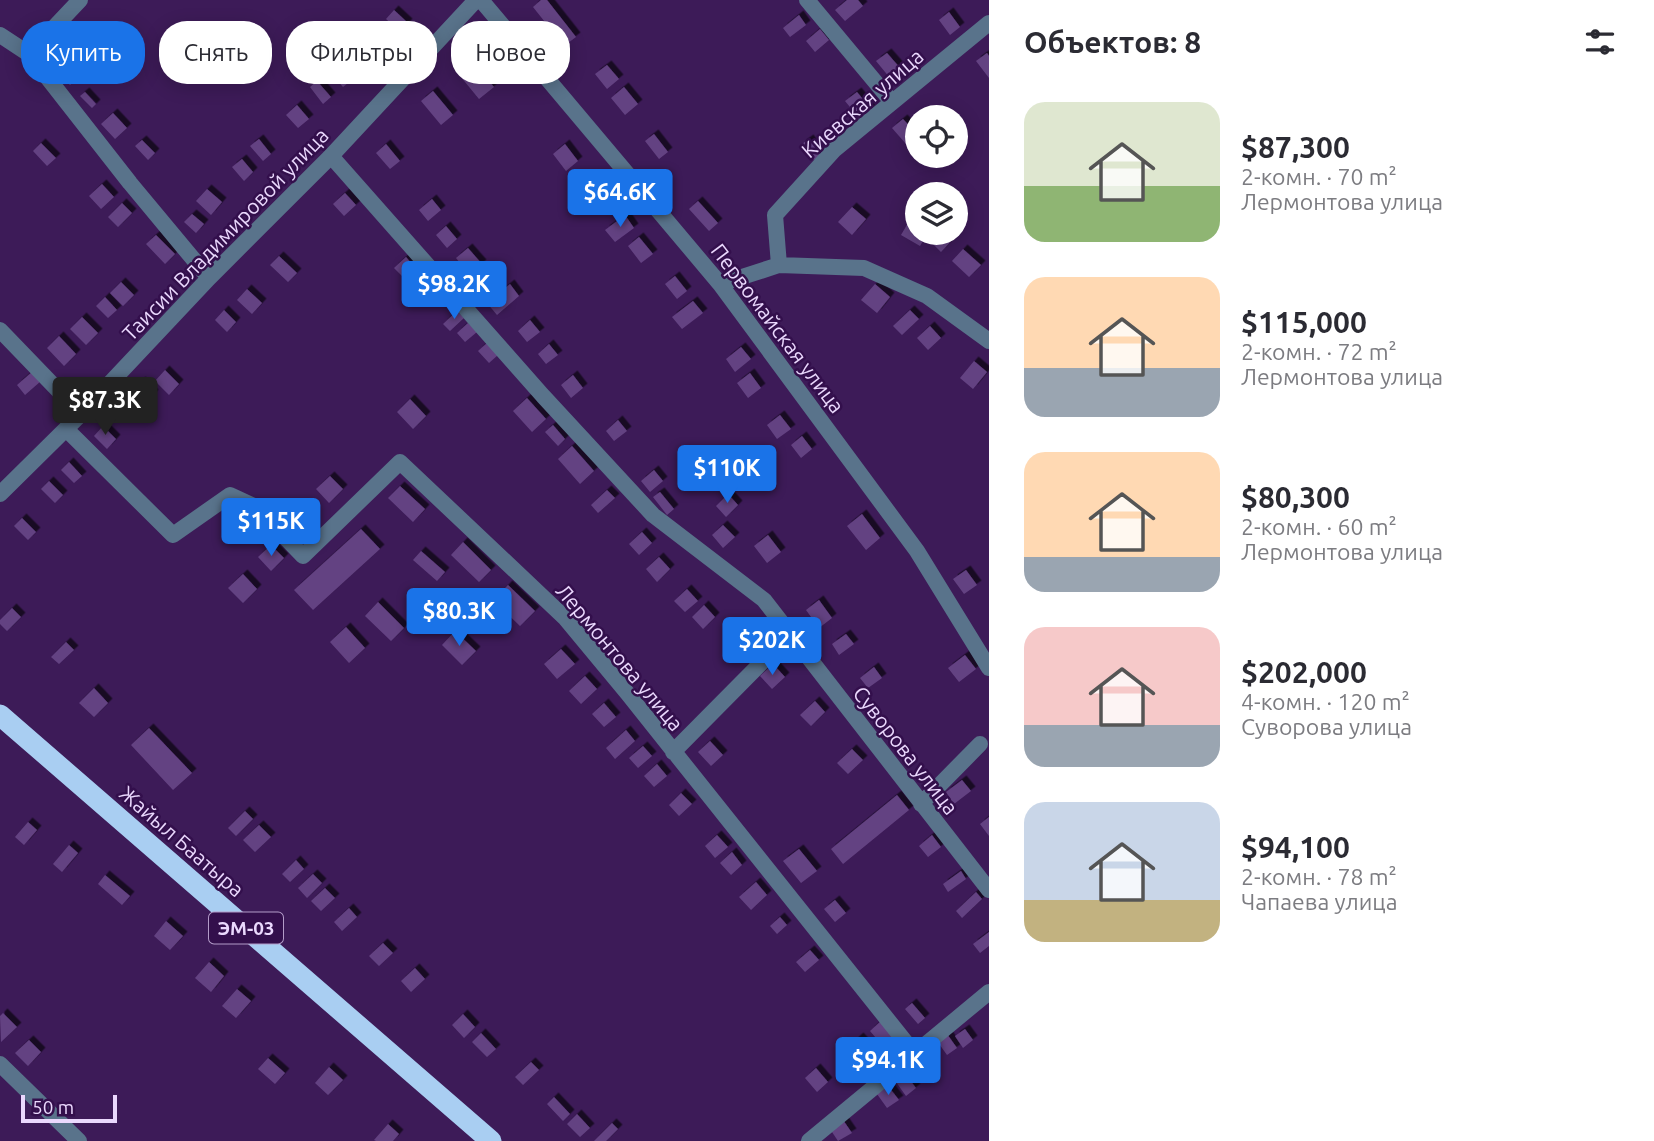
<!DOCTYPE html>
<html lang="ru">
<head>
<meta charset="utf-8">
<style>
	:root { --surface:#fff; --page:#f2f2f3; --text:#2b2b33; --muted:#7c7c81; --accent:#1a73e8 }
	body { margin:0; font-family:Ubuntu,sans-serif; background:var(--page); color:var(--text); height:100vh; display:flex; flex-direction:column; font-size:26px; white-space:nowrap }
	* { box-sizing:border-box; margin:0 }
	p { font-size:23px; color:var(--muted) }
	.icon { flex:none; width:38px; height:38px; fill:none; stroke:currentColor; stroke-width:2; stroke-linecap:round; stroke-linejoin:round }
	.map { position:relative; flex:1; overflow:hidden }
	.details { display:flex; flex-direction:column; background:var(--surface); width:665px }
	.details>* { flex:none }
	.guide { position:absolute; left:21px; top:21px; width:665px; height:63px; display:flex; gap:14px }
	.fabs { position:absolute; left:905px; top:105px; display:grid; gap:14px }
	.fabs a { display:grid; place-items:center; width:63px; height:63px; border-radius:50%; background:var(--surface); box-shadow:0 4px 18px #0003; font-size:35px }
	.scale { position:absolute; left:21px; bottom:18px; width:96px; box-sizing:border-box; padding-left:7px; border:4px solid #ead8fd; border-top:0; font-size:19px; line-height:24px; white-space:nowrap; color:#ead8fd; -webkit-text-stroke:5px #330f4c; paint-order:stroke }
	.price { position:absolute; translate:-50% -60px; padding:0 16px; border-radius:7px; background:var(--accent); color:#fff; font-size:23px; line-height:46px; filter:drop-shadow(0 2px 4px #0008) }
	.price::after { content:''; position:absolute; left:50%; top:42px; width:21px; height:16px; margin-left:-10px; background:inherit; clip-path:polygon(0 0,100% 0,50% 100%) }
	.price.current { background:#222; color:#fff }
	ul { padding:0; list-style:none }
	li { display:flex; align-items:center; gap:21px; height:175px; padding:0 35px }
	li span { display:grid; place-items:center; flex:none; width:196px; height:140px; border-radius:21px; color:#555 }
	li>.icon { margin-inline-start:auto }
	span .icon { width:84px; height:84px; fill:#fffc; stroke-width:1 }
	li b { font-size:30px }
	h2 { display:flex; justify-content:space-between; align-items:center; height:84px; padding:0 35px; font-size:30px }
	.chip { padding:0 24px; border-radius:28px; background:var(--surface); box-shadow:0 4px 18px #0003; font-size:24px; line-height:63px }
	.chip.current { background:var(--accent); color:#fff }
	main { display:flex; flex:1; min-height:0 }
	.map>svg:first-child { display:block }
	.building { fill:#644282; filter:url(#shadow) }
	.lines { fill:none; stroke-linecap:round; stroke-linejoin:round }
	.minor { stroke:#59738b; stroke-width:16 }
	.highway { stroke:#a9cef2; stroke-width:21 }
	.labels { text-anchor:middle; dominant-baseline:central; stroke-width:5; stroke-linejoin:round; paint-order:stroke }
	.shield { fill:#330f4c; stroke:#b39cc8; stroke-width:2 }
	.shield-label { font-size:19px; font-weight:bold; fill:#ead8fd }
	.street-label { font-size:21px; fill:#ead8fd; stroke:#330f4c }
</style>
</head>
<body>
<main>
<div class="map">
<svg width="989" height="1141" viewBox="0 0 989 1141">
	<defs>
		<filter id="shadow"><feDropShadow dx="4.5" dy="-4.5" stdDeviation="0" flood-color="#0009"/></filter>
	</defs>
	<rect width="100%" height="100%" fill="#3d1b58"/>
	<path class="building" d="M541 0H547L576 37 564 46 533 7Z
		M847 0H858L863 6 845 21 835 10Z
		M394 10 408 23 400 32 386 19Z
		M949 12 960 27 950 35 939 20Z
		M799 15 806 25 790 37 783 28Z
		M820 29 829 40 815 52 806 41Z
		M54 39 66 53 58 59 47 45Z
		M363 47 375 62 365 71 352 56Z
		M887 53 901 69 890 78 876 61Z
		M987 53 989 56V78L976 61Z
		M470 59 494 87 479 99 456 71Z
		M70 62 82 73 70 85 59 73Z
		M340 64 353 79 343 87 330 72Z
		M607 65 619 79 607 89 595 74Z
		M317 81 331 97 323 104 310 87Z
		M624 87 638 104 625 115 611 98Z
		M433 91 453 115 441 125 421 101Z
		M85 92 96 104 92 108 80 96Z
		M857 92 871 109 859 118 845 101Z
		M297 105 309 119 298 128 286 115Z
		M113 113 127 128 115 139 101 124Z
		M903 119 917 134 906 144 892 128Z
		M654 134 668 152 659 159 645 141Z
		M259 139 271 154 263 161 250 146Z
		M809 139 821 155 814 160 802 144Z
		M142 140 155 153 148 160 135 146Z
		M41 143 56 158 47 166 33 151Z
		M386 144 400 161 390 169 376 153Z
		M565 144 578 161 566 171 553 154Z
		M242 159 253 172 244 181 232 167Z
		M597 181 608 195 590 209 579 195Z
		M102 184 114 197 101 209 89 196Z
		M207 189 222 202 211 215 196 201Z
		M345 193 356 205 344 216 333 204Z
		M432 199 441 210 428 221 419 210Z
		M698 201 718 223 709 231 689 209Z
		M122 203 132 213 118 227 108 217Z
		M852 207 866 219 852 235 838 222Z
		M192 214 204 224 196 233 184 222Z
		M625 215 634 228 615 242 605 230Z
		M908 223 917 228V233L927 234 920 246 901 235Z
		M446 226 457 239 447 248 436 235Z
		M937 233H946L953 239 941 252 930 241Z
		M156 235 175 254 165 264 146 244Z
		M639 237 653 254 641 263 628 246Z
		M468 248 482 264 469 274 456 258Z
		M963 249 981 265 969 277 952 261Z
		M279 256 297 273 288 282 270 265Z
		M406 257 417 270 406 280 394 268Z
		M422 275 434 288 423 298 411 285Z
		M675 276 687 291 677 299 665 284Z
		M121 282 134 295 123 306 110 293Z
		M510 284 519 296 497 315 487 303Z
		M875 284 890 297 877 313 861 300Z
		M247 289 262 303 252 314 237 300Z
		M105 297 117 310 108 318 96 306Z
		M693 301 703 313 682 329 672 317Z
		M224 310 236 322 227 332 215 320Z
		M910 310 919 319 902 335 893 326Z
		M457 311 464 318 450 331 443 324Z
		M82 317 98 333 86 345 70 329Z
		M530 320 540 332 527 342 518 331Z
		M468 323 477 332 465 342 457 333Z
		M930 326 941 338 928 350 917 338Z
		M59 336 76 354 64 366 47 348Z
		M487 343 498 355 489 363 478 351Z
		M549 344 558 355 546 364 538 354Z
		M741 347 751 359 735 372 726 359Z
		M974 361 987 372 973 389 960 378Z
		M165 370 179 384 169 395 155 381Z
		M32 372 41 381 25 395 17 385Z
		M750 373 761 388 748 398 737 383Z
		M573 375 583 388 571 398 561 385Z
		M141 381 154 394 146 403 133 390Z
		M132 397 146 410 136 420 122 407Z
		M527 398 546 419 532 432 513 411Z
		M410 399 426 416 413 429 397 412Z
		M780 415 791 429 777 439 767 425Z
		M618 420 627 431 614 441 606 431Z
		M553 425 565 439 558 446 545 432Z
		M103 426 116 439 107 449 94 436Z
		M802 436 812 449 801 458 791 445Z
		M572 446 594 471 580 484 558 459Z
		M69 462 82 476 74 483 61 470Z
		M654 470 663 481 650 492 641 481Z
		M330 476 343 489 329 503 316 489Z
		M49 481 63 495 55 503 41 489Z
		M400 486 425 509 413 522 388 498Z
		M607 490 615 498 598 513 591 505Z
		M660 492 674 509 667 515 653 497Z
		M728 494 738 505 726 517 716 506Z
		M297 506 315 524 302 537 284 519Z
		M862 514 880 538 866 550 847 526Z
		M22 518 36 532 28 540 14 526Z
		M723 525 735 537 723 548 712 535Z
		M361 529 380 549 313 610 294 590Z
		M642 532 652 543 639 555 629 544Z
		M768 535 781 552 767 563 754 546Z
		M463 542 491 570 479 582 451 555Z
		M271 545 284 558 271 571 258 557Z
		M421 551 445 572 437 581 413 560Z
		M659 557 670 569 657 582 646 569Z
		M966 570 977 585 964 594 953 579Z
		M243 574 257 589 243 603 228 588Z
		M508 585 535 611 520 626 493 600Z
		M687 589 698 601 685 612 674 601Z
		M819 600 832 618 819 628 806 610Z
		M378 602 404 628 391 641 365 616Z
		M704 605 715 617 703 629 692 617Z
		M12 608 21 617 7 631 0 624V620Z
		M346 627 365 648 349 663 330 642Z
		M455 631 476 651 462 665 442 645Z
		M846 634 854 644 839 655 832 644Z
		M66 642 74 650 59 664 51 657Z
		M561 649 575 664 557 679 544 664Z
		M965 655 976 669 959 682 948 668Z
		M773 664 785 677 772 689 760 676Z
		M874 667 882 678 868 688 860 678Z
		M585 676 597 689 581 704 569 691Z
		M94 688 108 703 94 717 79 703Z
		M815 701 825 712 811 726 800 715Z
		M604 703 616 717 604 727 592 714Z
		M149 728 192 773 173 790 131 745Z
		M626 730 635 741 615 759 606 748Z
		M710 741 723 755 711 766 698 752Z
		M643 746 652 756 638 768 629 758Z
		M852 749 863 760 848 774 837 763Z
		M657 764 667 776 654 787 644 776Z
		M962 780 971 791 954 804 946 792Z
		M681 793 692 804 679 816 669 805Z
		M897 795 909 810 843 864 831 849Z
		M245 811 253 819 236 836 228 828Z
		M989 817V836L980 824Z
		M28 822 37 830 24 845 15 837Z
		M259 825 271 837 255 852 243 840Z
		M717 835 728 847 715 858 705 846Z
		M932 835 941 847 928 857 919 846Z
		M69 845 78 853 62 872 53 864Z
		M799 849 817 871 801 883 783 861Z
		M732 852 742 865 731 875 720 863Z
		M296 860 304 869 290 882 282 874Z
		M961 871 966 879 948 892 943 884Z
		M313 874 322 883 307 898 298 888Z
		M105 875 130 896 122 905 98 884Z
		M756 882 767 895 751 910 739 897Z
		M325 888 335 898 321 911 311 901Z
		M976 892 982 899 962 918 956 911Z
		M835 900 846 913 835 922 824 909Z
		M349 908 357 917 342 931 334 922Z
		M780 917 787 925 777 934 770 926Z
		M166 921 183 936 170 950 154 936Z
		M989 932V946L980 953 973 944Z
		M383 943 393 953 379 966 369 956Z
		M810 950 819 960 805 972 796 962Z
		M209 962 224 976 211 992 195 978Z
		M415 968 425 979 411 992 401 981Z
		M237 989 251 1001 236 1018 222 1006Z
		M912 1003 925 1018 918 1024 905 1009Z
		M3 1013 17 1027 1 1042 0 1016Z
		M463 1014 475 1027 464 1038 452 1025Z
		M881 1021 894 1035 882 1045 870 1031Z
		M965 1029 973 1040 963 1048 955 1036Z
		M481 1033 496 1049 487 1057 472 1042Z
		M947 1034 957 1048 947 1055 937 1041Z
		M859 1037 871 1050 859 1061 847 1048Z
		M29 1040 41 1052 28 1066 15 1053Z
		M268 1058 285 1073 275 1084 258 1069Z
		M531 1062 539 1070 523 1085 515 1077Z
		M329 1067 343 1080 328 1095 315 1083Z
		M816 1068 828 1082 817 1092 805 1078Z
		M906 1075 916 1088 906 1096 896 1082Z
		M888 1086 899 1100 887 1108 877 1094Z
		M554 1097 570 1114 563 1121 547 1104Z
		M577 1114 590 1128 580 1137 567 1124Z
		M843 1120 852 1133 838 1141 830 1129Z
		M612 1123 618 1129 606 1141H594Z
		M388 1124 399 1134 393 1141H376L374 1140Z"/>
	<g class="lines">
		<path class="minor" d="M481 0 720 284 917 551 989 668
			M807 0 892 102
			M0 35 29 54 130 183 209 278
			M29 54 80 0
			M331 156 543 396 653 515 764 600 989 890
			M779 265 775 215 834 150 989 23
			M720 284 779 265 864 268 927 296 989 341
			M0 330 81 414
			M66 429 173 535 230 495 256 507 303 556 400 462 565 618 628 694 915 1054
			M0 494 81 414 209 278 331 156 476 0
			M673 752 790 634
			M921 804 980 744
			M0 1064 79 1141
			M809 1141 989 992"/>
		<path class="highway" d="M0 715 491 1141"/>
	</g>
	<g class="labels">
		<rect class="shield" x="209" y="912.5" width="74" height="31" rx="5"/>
		<g class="shield-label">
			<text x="246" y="928">ЭМ-03</text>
		</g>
		<g class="street-label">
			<text transform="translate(862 103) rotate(-41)">Киевская улица</text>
			<text transform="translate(225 234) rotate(-46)">Таисии Владимировой улица</text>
			<text transform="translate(778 328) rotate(53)">Первомайская улица</text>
			<text transform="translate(620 657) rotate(50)">Лермонтова улица</text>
			<text transform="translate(906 750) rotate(52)">Суворова улица</text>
			<text transform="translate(182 841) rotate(41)">Жайыл Баатыра</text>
		</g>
	</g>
</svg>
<div class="fabs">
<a><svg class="icon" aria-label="locate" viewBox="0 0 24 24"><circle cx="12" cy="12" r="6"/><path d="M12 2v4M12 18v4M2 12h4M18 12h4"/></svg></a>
<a><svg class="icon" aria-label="layers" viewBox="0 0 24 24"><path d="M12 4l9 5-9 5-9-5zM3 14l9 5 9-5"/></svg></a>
</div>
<div class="scale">50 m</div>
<b class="price" style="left:620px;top:229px">$64.6K</b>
<b class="price" style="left:454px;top:321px">$98.2K</b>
<b class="price current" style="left:105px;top:437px">$87.3K</b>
<b class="price" style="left:727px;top:505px">$110K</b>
<b class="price" style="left:271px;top:558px">$115K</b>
<b class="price" style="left:459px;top:648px">$80.3K</b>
<b class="price" style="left:772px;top:677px">$202K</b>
<b class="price" style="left:888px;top:1097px">$94.1K</b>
<div class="guide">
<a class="chip current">Купить</a>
<a class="chip">Снять</a>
<a class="chip">Фильтры</a>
<a class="chip">Новое</a>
</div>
</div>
<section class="details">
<h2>Объектов: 8<svg class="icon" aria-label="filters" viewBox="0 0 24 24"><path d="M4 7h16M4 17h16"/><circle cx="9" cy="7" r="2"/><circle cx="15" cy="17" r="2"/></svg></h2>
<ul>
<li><span style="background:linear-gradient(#dfe7d0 60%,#8fb573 0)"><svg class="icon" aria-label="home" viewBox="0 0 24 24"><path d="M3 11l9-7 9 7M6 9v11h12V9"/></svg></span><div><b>$87,300</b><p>2-комн. · 70 m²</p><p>Лермонтова улица</p></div></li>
<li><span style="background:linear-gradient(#ffd9b3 65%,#9aa5b1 0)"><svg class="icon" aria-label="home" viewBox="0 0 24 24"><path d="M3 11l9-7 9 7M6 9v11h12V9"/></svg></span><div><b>$115,000</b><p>2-комн. · 72 m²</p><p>Лермонтова улица</p></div></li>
<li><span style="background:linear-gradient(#ffd9b3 75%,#9aa5b1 0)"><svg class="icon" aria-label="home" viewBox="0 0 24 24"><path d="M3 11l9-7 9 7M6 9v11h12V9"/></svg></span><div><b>$80,300</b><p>2-комн. · 60 m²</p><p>Лермонтова улица</p></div></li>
<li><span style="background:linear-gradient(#f6c9c9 70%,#9aa5b1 0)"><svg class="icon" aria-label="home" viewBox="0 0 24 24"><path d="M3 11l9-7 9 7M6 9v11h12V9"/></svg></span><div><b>$202,000</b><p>4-комн. · 120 m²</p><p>Суворова улица</p></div></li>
<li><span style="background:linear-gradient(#c9d6e8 70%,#c2b280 0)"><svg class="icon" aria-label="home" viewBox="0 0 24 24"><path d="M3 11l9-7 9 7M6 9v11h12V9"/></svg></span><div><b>$94,100</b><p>2-комн. · 78 m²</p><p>Чапаева улица</p></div></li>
</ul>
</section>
</main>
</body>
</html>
